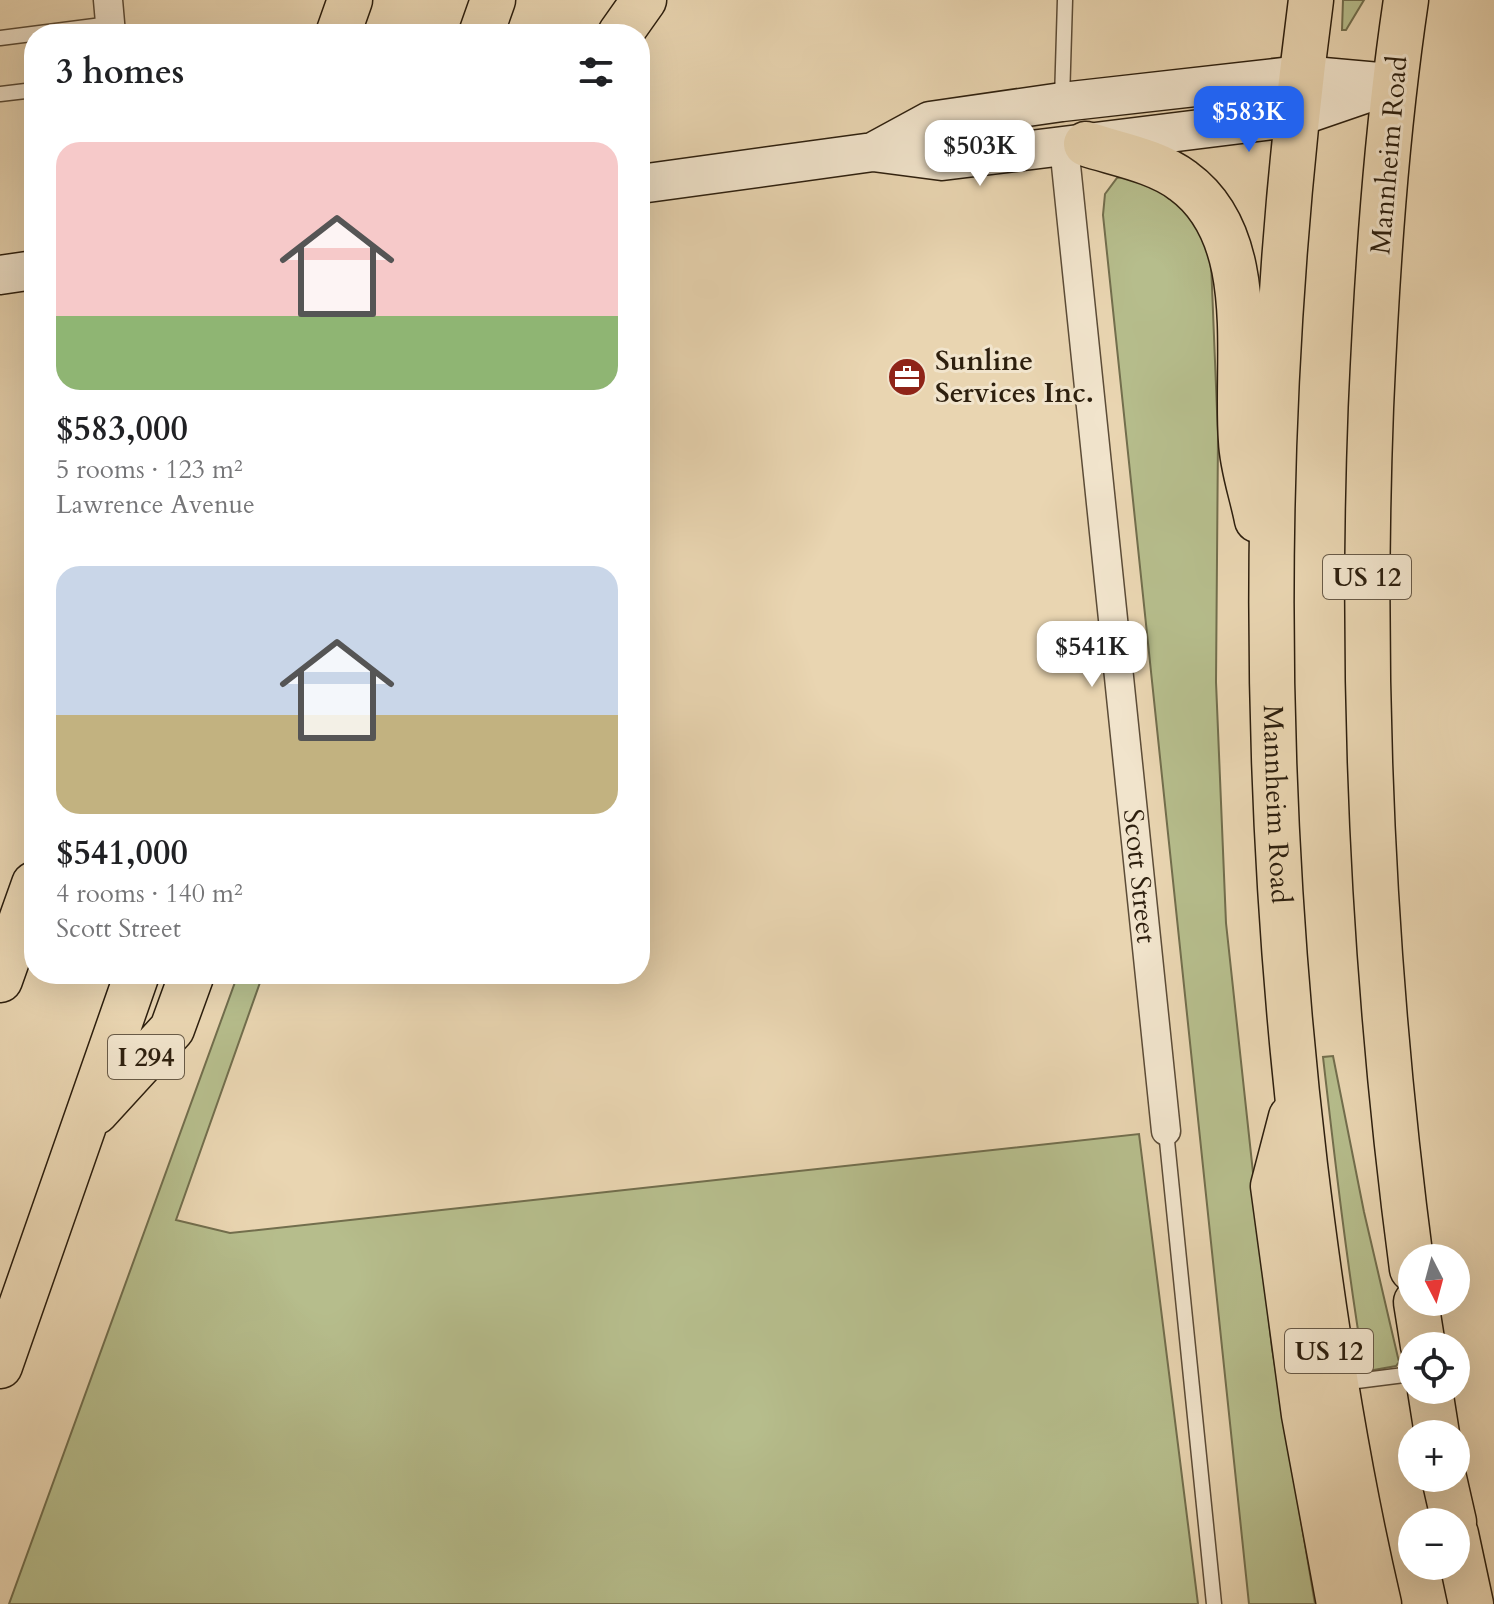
<!DOCTYPE html>
<html lang="en">
<head>
<meta charset="utf-8">
<style>
	:root { --surface:#fff; --page:#f2f2f2; --text:#202124; --muted:#757577; --accent:#2563eb }
	body { margin:0; font-family:Cardo,serif; background:var(--page); color:var(--text); height:100vh; display:flex; flex-direction:column; font-size:30px; white-space:nowrap }
	* { box-sizing:border-box; margin:0 }
	p { font-size:26px; color:var(--muted) }
	.icon { flex:none; width:44px; height:44px; fill:none; stroke:currentColor; stroke-width:2; stroke-linecap:round; stroke-linejoin:round }
	.map { position:relative; flex:1; overflow:hidden }
	.side { position:absolute; left:24px; top:24px; width:626px; height:960px; display:flex; flex-direction:column; background:var(--surface); border-radius:32px; box-shadow:0 8px 32px #0002 }
	.side>* { flex:none }
	.needle { width:52px; rotate:174deg }
	.buttons { position:absolute; left:1398px; top:1244px; display:grid; gap:16px }
	.buttons a { display:grid; place-items:center; width:72px; height:72px; border-radius:50%; background:var(--surface); box-shadow:0 8px 32px #0002; font-size:40px }
	.price { position:absolute; translate:-50% -68px; padding:0 18px; border-radius:16px; background:#fff; color:#222; font-size:26px; line-height:52px; filter:drop-shadow(0 2px 4px #0008) }
	.price::after { content:''; position:absolute; left:50%; top:48px; width:24px; height:18px; margin-left:-12px; background:inherit; clip-path:polygon(0 0,100% 0,50% 100%) }
	.price.on { background:var(--accent); color:#fff }
	ul { padding:0; list-style:none }
	li { display:grid; align-content:center; gap:16px; height:424px; padding:0 32px }
	li span { display:grid; place-items:center; height:248px; border-radius:24px; color:#555 }
	li>.icon { margin-inline-start:auto }
	span .icon { width:144px; height:144px; fill:#fffc; stroke-width:1 }
	li b { font-size:34px }
	h2 { display:flex; justify-content:space-between; align-items:center; height:96px; padding:0 32px; font-size:34px }
	.map>svg:first-child { display:block }
	.green { fill:#b6bd8c; stroke:#726e4d; stroke-width:2 }
	.lines { fill:none; stroke-linecap:round; stroke-linejoin:round }
	.service-casing { stroke:#5c4c37; stroke-width:17 }
	.minor-casing { stroke:#5c4c37; stroke-width:31 }
	.secondary-casing { stroke:#2d1f0e; stroke-width:41 }
	.primary-casing { stroke:#2d1f0e; stroke-width:47 }
	.motorway-casing { stroke:#2d1f0e; stroke-width:47 }
	.service { stroke:#f1e4cc; stroke-width:14 }
	.minor { stroke:#f1e4cc; stroke-width:28 }
	.secondary { stroke:#f1e4cc; stroke-width:38 }
	.primary { stroke:#e9d5b1; stroke-width:44 }
	.motorway { stroke:#e9d5b1; stroke-width:44 }
	.labels { text-anchor:middle; dominant-baseline:central; stroke-width:6; stroke-linejoin:round; paint-order:stroke }
	.shield { fill:#f1e4cc; stroke:#685a47; stroke-width:2 }
	.shield-label { font-size:26px; font-weight:bold; fill:#2d1f0e }
	.street-label { font-size:28px; fill:#2d1f0e; stroke:#f1e4cc }
	.poi-label { font-size:28px; font-weight:bold; fill:#2d1f0e; stroke:#f1e4cc; text-anchor:start }
</style>
</head>
<body>
<div class="map">
<svg width="1494" height="1604" viewBox="0 0 1494 1604">
	<rect width="100%" height="100%" fill="#e9d5b1"/>
	<filter id="stains"><feTurbulence type="fractalNoise" baseFrequency=".0025" numOctaves="4"/><feColorMatrix values="0 0 0 0 .2 0 0 0 0 .09 0 0 0 0 .02 0 0 0 .5 -.17"/></filter>
	<radialGradient id="worn" r=".72"><stop offset=".6" stop-color="#630" stop-opacity="0"/><stop offset="1" stop-color="#630" stop-opacity=".3"/></radialGradient>
	<path class="green" d="M1343 0H1364L1346 30H1342Z
		M1131 175 1176 192 1198 218 1211 262 1218 436 1216 682 1226 923 1272 1348 1315 1604H1249L1103 215 1105 194 1117 178Z
		M238 974H263L176 1220 230 1233 1139 1134 1198 1604H9Z
		M1333 1056 1364 1212 1399 1362 1396 1366 1368 1371 1364 1368C1347 1265 1335 1161 1323 1057Z"/>
	<g class="lines">
		<defs>
			<path id="service" d="M0 38 110 24
				M0 94 34 90
				M1062 100 1065 0
				M1166 1131 1214 1604
				M1341 1383 1412 1374"/>
			<g id="minor">
				<path d="M108 0 111 34"/>
				<path id="s1" d="M1064 146 1166 1131"/>
			</g>
			<path id="secondary" d="M873 152 930 121 1062 102 1301 75 1379 82
				M640 184 873 152 942 161 1297 117 1393 84
				M0 275 34 270"/>
			<g id="primary">
				<path id="s2" d="M1311 0C1260 386 1259 778 1305 1165 1323 1313 1345 1459 1379 1604"/>
				<path d="M1406 0C1386 135 1377 271 1371 408 1360 696 1374 983 1412 1269"/>
				<path d="M1086 144C1117 154 1157 161 1183 181 1260 237 1235 359 1241 441 1242 467 1252 494 1257 520"/>
				<path d="M1291 1117 1273 1186 1304 1415 1339 1604"/>
				<path d="M1416 1302 1423 1346"/>
				<path d="M1430 1390 1437 1434"/>
				<path d="M1444 1478 1454 1522"/>
				<path d="M1456 1534 1471 1604"/>
			</g>
			<path id="motorway" d="M338 34 350 0
				M481 34 493 0
				M620 34 644 0
				M0 980 34 884
				M96 1112 172 1029 192 974
				M0 1366 137 974"/>
		</defs>
		<use href="#service" class="service-casing"/>
		<use href="#minor" class="minor-casing"/>
		<use href="#secondary" class="secondary-casing"/>
		<use href="#primary" class="primary-casing"/>
		<use href="#motorway" class="motorway-casing"/>
		<use href="#service" class="service"/>
		<use href="#minor" class="minor"/>
		<use href="#secondary" class="secondary"/>
		<use href="#primary" class="primary"/>
		<use href="#motorway" class="motorway"/>
	</g>
	<defs>
		<symbol id="office-disc" viewBox="-11 -11 22 22"><circle r="9.5" fill="#8f2418" stroke="#f1e4cc"/><path d="M-6-3h4V-5.5h4V-3h4V5H-6ZM-1-4.5V-3h2v-1.5ZM-6 0V1H6V0Z" fill="#fff"/></symbol>
	</defs>
	<g fill-rule="evenodd">
		<use href="#office-disc" x="885" y="355" width="44" height="44"/>
	</g>
	<g class="labels">
		<g class="shield">
			<rect x="1323" y="555" width="88" height="44" rx="6"/>
			<rect x="108" y="1035" width="76" height="44" rx="6"/>
			<rect x="1285" y="1329" width="88" height="44" rx="6"/>
		</g>
		<g class="shield-label">
			<text x="1367" y="577">US 12</text>
			<text x="146" y="1057">I 294</text>
			<text x="1329" y="1351">US 12</text>
		</g>
		<g class="street-label">
			<text transform="translate(1389 155) rotate(-85)">Mannheim Road</text>
			<text stroke="none"><textPath href="#s2" startOffset="806">Mannheim Road</textPath></text>
			<text stroke="none"><textPath href="#s1" startOffset="734">Scott Street</textPath></text>
		</g>
		<g class="poi-label">
			<text x="935" y="361">Sunline<tspan x="935" dy="32">Services Inc.</tspan></text>
		</g>
	</g>
	<rect width="100%" height="100%" filter="url(#stains)"/>
	<rect width="100%" height="100%" fill="url(#worn)"/>
</svg>
<div class="buttons">
<a><svg class="needle" viewBox="-14 -14 28 28"><path d="M0-13l5 13h-10z" fill="#e53935"/><path d="M0 13l5-13h-10z" fill="#757577"/></svg></a>
<a><svg class="icon" aria-label="locate" viewBox="0 0 24 24"><circle cx="12" cy="12" r="6"/><path d="M12 2v4M12 18v4M2 12h4M18 12h4"/></svg></a>
<a>+</a>
<a>−</a>
</div>
<b class="price on" style="left:1249px;top:154px">$583K</b>
<b class="price" style="left:980px;top:188px">$503K</b>
<b class="price" style="left:1092px;top:689px">$541K</b>
<section class="side">
<h2>3 homes<svg class="icon" aria-label="filters" viewBox="0 0 24 24"><path d="M4 7h16M4 17h16"/><circle cx="9" cy="7" r="2"/><circle cx="15" cy="17" r="2"/></svg></h2>
<ul>
<li><span style="background:linear-gradient(#f6c9c9 70%,#8fb573 0)"><svg class="icon" aria-label="home" viewBox="0 0 24 24"><path d="M3 11l9-7 9 7M6 9v11h12V9"/></svg></span><div><b>$583,000</b><p>5 rooms · 123 m²</p><p>Lawrence Avenue</p></div></li>
<li><span style="background:linear-gradient(#c9d6e8 60%,#c2b280 0)"><svg class="icon" aria-label="home" viewBox="0 0 24 24"><path d="M3 11l9-7 9 7M6 9v11h12V9"/></svg></span><div><b>$541,000</b><p>4 rooms · 140 m²</p><p>Scott Street</p></div></li>
</ul>
</section>
</div>
</body>
</html>
